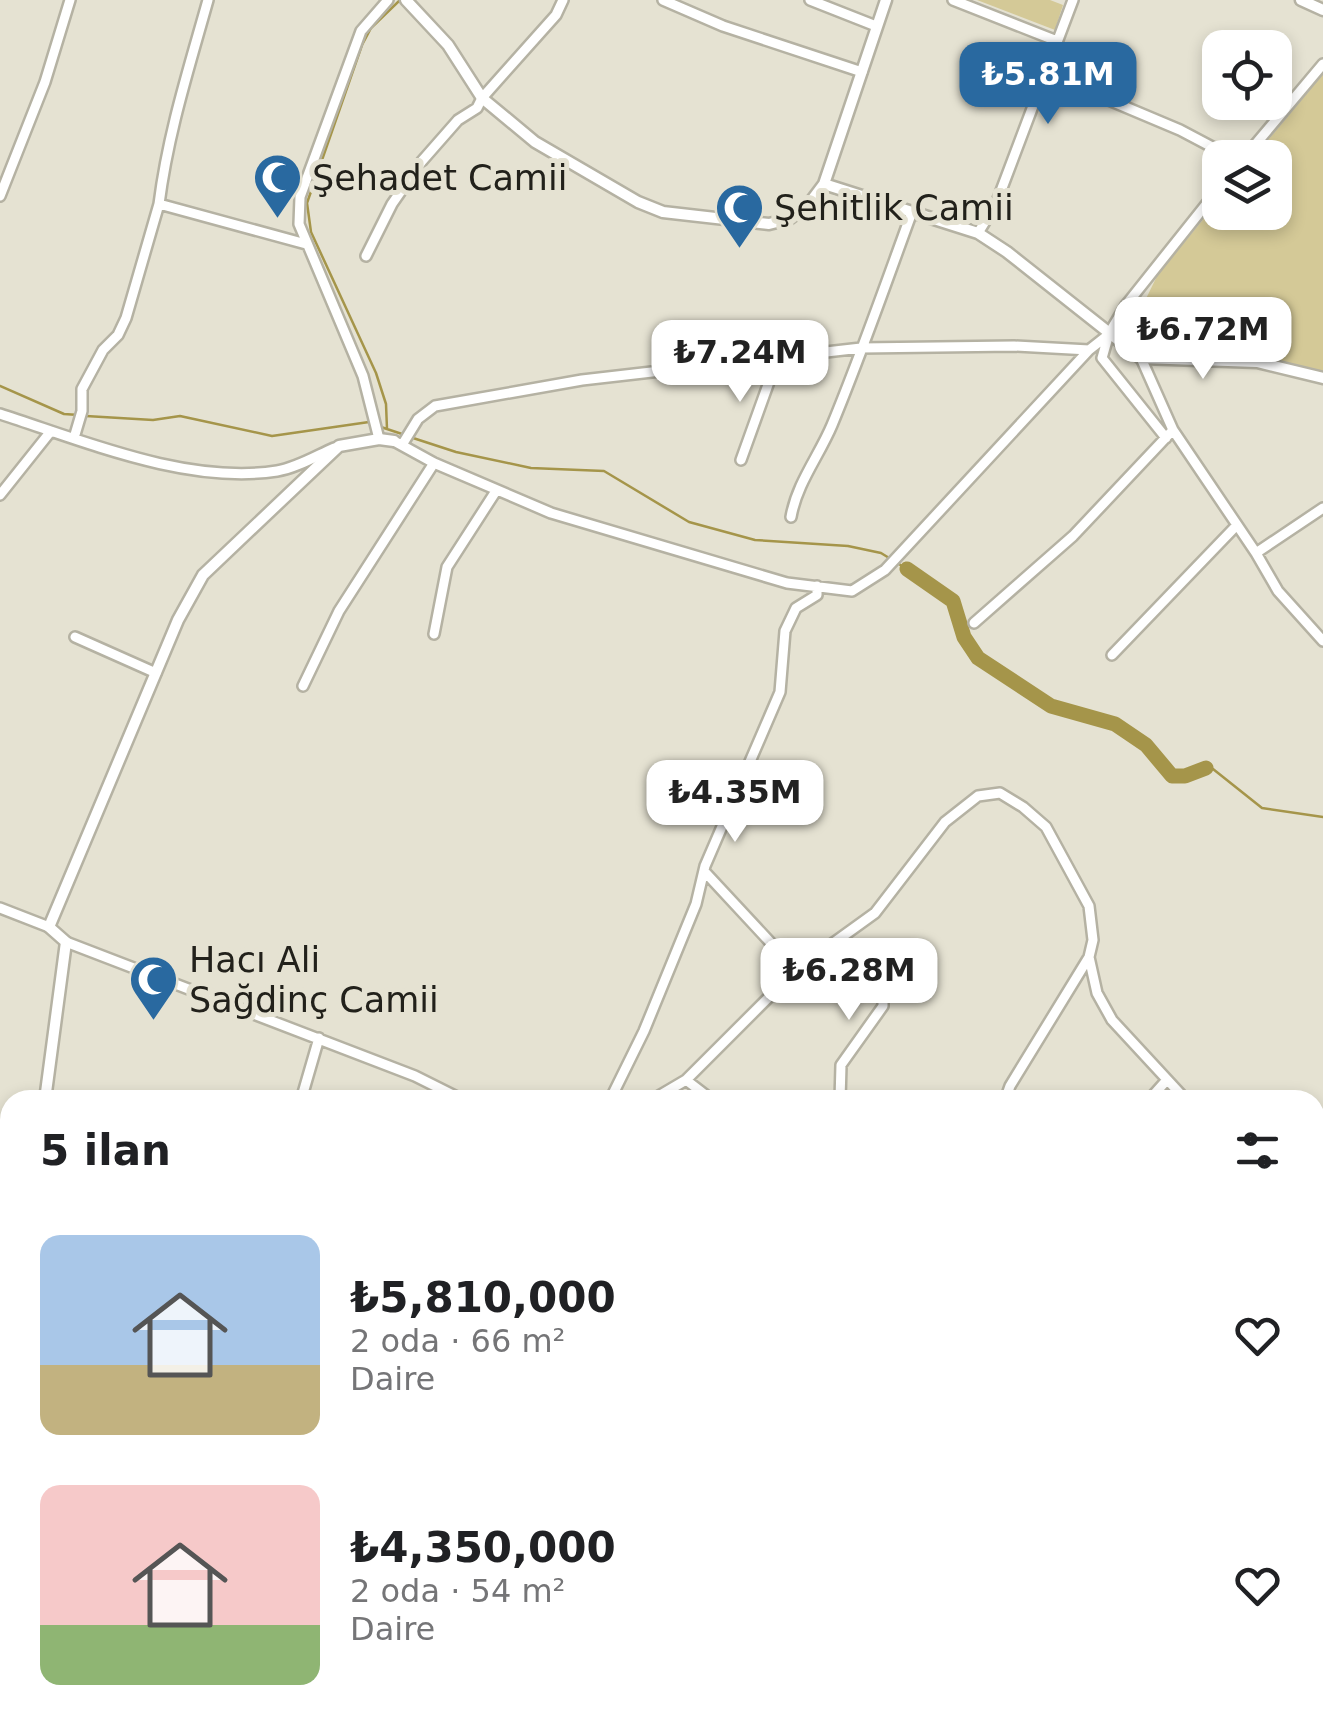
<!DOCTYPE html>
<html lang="tr">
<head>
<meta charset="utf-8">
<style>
	:root { --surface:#fff; --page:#f6f6f6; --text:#202124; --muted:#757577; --accent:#2969a0 }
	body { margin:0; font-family:"DejaVu Sans",sans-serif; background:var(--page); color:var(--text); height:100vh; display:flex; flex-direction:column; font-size:38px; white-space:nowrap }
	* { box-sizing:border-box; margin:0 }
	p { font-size:32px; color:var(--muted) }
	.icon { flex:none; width:55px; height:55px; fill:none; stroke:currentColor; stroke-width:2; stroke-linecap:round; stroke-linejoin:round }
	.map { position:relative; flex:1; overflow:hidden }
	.side { position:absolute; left:0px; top:1090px; width:1325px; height:640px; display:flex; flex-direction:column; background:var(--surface); border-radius:30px 30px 0 0; box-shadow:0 5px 15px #0003 }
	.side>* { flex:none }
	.fabs { position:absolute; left:1202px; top:30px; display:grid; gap:20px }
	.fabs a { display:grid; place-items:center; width:90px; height:90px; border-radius:20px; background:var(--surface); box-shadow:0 5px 15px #0003; font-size:50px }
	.price { position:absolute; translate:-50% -85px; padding:0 22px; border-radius:20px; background:#fff; color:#222; font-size:32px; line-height:65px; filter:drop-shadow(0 2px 5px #0008) }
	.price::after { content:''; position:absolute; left:50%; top:60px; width:30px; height:22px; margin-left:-15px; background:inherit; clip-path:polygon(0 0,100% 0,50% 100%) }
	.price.selected { background:var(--accent); color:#fff }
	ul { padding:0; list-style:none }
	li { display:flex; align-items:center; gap:30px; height:250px; padding:0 40px }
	li span { display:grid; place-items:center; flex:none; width:280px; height:200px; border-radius:20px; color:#555 }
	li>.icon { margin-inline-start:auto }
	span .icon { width:120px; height:120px; fill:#fffc; stroke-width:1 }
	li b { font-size:42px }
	h2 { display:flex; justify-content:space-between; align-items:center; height:120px; padding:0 40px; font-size:42px }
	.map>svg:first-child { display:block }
	.green { fill:#d4c997 }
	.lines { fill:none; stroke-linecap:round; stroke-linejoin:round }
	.stream { stroke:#a5954a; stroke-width:2.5 }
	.river { stroke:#a5954a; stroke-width:15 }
	.minor-casing { stroke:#b5b2a3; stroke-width:14 }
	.tertiary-casing { stroke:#b5b2a3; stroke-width:15 }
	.minor { stroke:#fff; stroke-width:9 }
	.tertiary { stroke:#fff; stroke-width:10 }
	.labels { text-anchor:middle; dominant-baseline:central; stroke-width:10; stroke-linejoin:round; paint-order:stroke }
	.poi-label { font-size:35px; fill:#22211b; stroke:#e5e2d2; text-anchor:start }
</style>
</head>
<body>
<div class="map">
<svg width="1323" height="1730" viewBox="0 0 1323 1730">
	<rect width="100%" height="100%" fill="#e5e2d2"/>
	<path class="green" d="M977 0H1050L1063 5 1055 30Z
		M1323 74V373L1266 361 1144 357 1138 349 1141 309 1158 274 1220 199V212H1275V158L1254 157Z
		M10 1467V1599L0 1596V1477Z"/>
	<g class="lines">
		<path class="stream" d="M0 386 64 414 79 415
			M86 416 153 420 180 416 272 436 369 422
			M381 427 402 434
			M387 429 386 404 376 373 311 232 307 203 362 45 371 28 400 0
			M410 437 456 452 531 468 604 471 689 522 755 540 848 546 881 553 907 569
			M1206 768 1213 769 1262 808 1323 817"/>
		<path class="river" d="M907 569 953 601 964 637 978 658 1051 706 1115 724 1146 745 1172 776H1185L1206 768"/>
		<defs>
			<path id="minor" d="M208 0C189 68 168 133 159 204L306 244
				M663 0 723 26 862 72
				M810 0 876 26
				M953 0 1057 41
				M1047 74 1180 130 1233 158
				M1244 158 1323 64
				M0 196 45 82 70 0
				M978 233 996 204 1073 0
				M366 256 392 204 422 161 458 120 477 108 482 98 556 15 563 0
				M1108 337 1102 358 1166 438
				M1141 358 1173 430 1256 553 1278 591 1323 641
				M0 414C84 441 188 485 277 471 296 468 316 456 334 448
				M74 438 82 411V389L103 350 118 335 126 318 159 204
				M379 439 363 376 299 224 300 197 361 31 388 0
				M394 441 434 463 551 513 787 583 852 591 885 570 1089 350 1108 335 1126 305 1220 187
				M402 445 418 419 435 406 582 380 861 348 1014 346 1089 350
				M741 460 769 382 773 359
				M0 495 51 431
				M791 517C797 483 819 456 832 425 861 355 886 283 912 212
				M1256 553 1323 508
				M974 623 1073 536 1173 430
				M434 634 447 567 496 491
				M75 637 156 673
				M1112 655 1237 525
				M303 686 339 611 434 463
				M704 871 796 970
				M0 908 49 927
				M838 941 872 970 883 993V1006L841 1065 840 1100
				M66 942 415 1076 463 1100
				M1089 957 1097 993 1112 1020 1186 1100
				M686 1080 712 1100
				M301 1100 319 1038
				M610 1100 644 1031 696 904 705 866 780 692 785 631 796 608 817 595V586
				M652 1100 686 1080 796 970 875 913 945 822 978 796 1000 793 1023 807 1046 827 1089 906 1093 940 1089 957 1010 1086 1005 1100
				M1149 1100 1166 1081
				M1315 1193 1323 1201
				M1315 1325 1323 1330
				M1315 1465 1323 1471
				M1315 1587 1323 1580
				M244 1720 254 1730
				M126 1730 135 1720
				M179 1730 180 1720
				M718 1730 726 1720
				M807 1730 816 1720"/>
			<path id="tertiary" d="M406 0 448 45 482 98 535 142 638 202 663 212 769 224 789 219 809 204 824 184 886 0
				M1301 0 1323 10
				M824 184 978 233 1007 252 1141 358 1257 362 1323 378
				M45 1100 66 942 49 927 178 620 203 575 339 446 379 439 394 441
				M0 1226 10 1230
				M0 1372 10 1362"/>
		</defs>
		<use href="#minor" class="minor-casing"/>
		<use href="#tertiary" class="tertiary-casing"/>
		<use href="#minor" class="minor"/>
		<use href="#tertiary" class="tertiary"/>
	</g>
	<defs>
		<symbol id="mosque-pin" viewBox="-11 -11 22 30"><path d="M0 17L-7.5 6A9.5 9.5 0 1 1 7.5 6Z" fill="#2969a0" stroke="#e5e2d2"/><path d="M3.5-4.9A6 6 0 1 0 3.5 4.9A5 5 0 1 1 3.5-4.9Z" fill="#fff"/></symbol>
	</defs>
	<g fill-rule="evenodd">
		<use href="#mosque-pin" x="250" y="150" width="55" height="75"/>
		<use href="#mosque-pin" x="712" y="180" width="55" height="75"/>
		<use href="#mosque-pin" x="126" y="952" width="55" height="75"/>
	</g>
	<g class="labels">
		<g class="poi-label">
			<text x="312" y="178">Şehadet Camii</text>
			<text x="774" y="208">Şehitlik Camii</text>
			<text x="189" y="960">Hacı Ali<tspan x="189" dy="40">Sağdinç Camii</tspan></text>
		</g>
	</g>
</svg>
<div class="fabs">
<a><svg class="icon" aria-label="locate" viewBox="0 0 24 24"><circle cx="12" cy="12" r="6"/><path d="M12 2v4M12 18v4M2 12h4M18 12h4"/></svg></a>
<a><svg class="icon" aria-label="layers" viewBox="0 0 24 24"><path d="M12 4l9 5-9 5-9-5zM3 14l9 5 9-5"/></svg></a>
</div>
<b class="price selected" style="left:1048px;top:127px">₺5.81M</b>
<b class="price" style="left:1203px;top:382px">₺6.72M</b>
<b class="price" style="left:740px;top:405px">₺7.24M</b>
<b class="price" style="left:735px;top:845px">₺4.35M</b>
<b class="price" style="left:849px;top:1023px">₺6.28M</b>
<section class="side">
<h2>5 ilan<svg class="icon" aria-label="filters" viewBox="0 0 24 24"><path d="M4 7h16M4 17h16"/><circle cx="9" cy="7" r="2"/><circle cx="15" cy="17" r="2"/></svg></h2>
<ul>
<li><span style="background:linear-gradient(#a9c7e8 65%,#c2b280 0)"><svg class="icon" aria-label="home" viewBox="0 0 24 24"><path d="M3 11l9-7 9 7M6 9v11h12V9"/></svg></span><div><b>₺5,810,000</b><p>2 oda · 66 m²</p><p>Daire</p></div><svg class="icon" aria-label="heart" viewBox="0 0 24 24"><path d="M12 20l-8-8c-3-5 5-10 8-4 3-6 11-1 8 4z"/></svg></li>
<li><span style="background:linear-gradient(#f6c9c9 70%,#8fb573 0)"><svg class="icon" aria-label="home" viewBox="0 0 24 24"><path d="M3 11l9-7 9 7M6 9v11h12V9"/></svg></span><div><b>₺4,350,000</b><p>2 oda · 54 m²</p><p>Daire</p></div><svg class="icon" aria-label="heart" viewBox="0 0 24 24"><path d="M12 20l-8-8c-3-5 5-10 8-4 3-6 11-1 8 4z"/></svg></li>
</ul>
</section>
</div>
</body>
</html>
